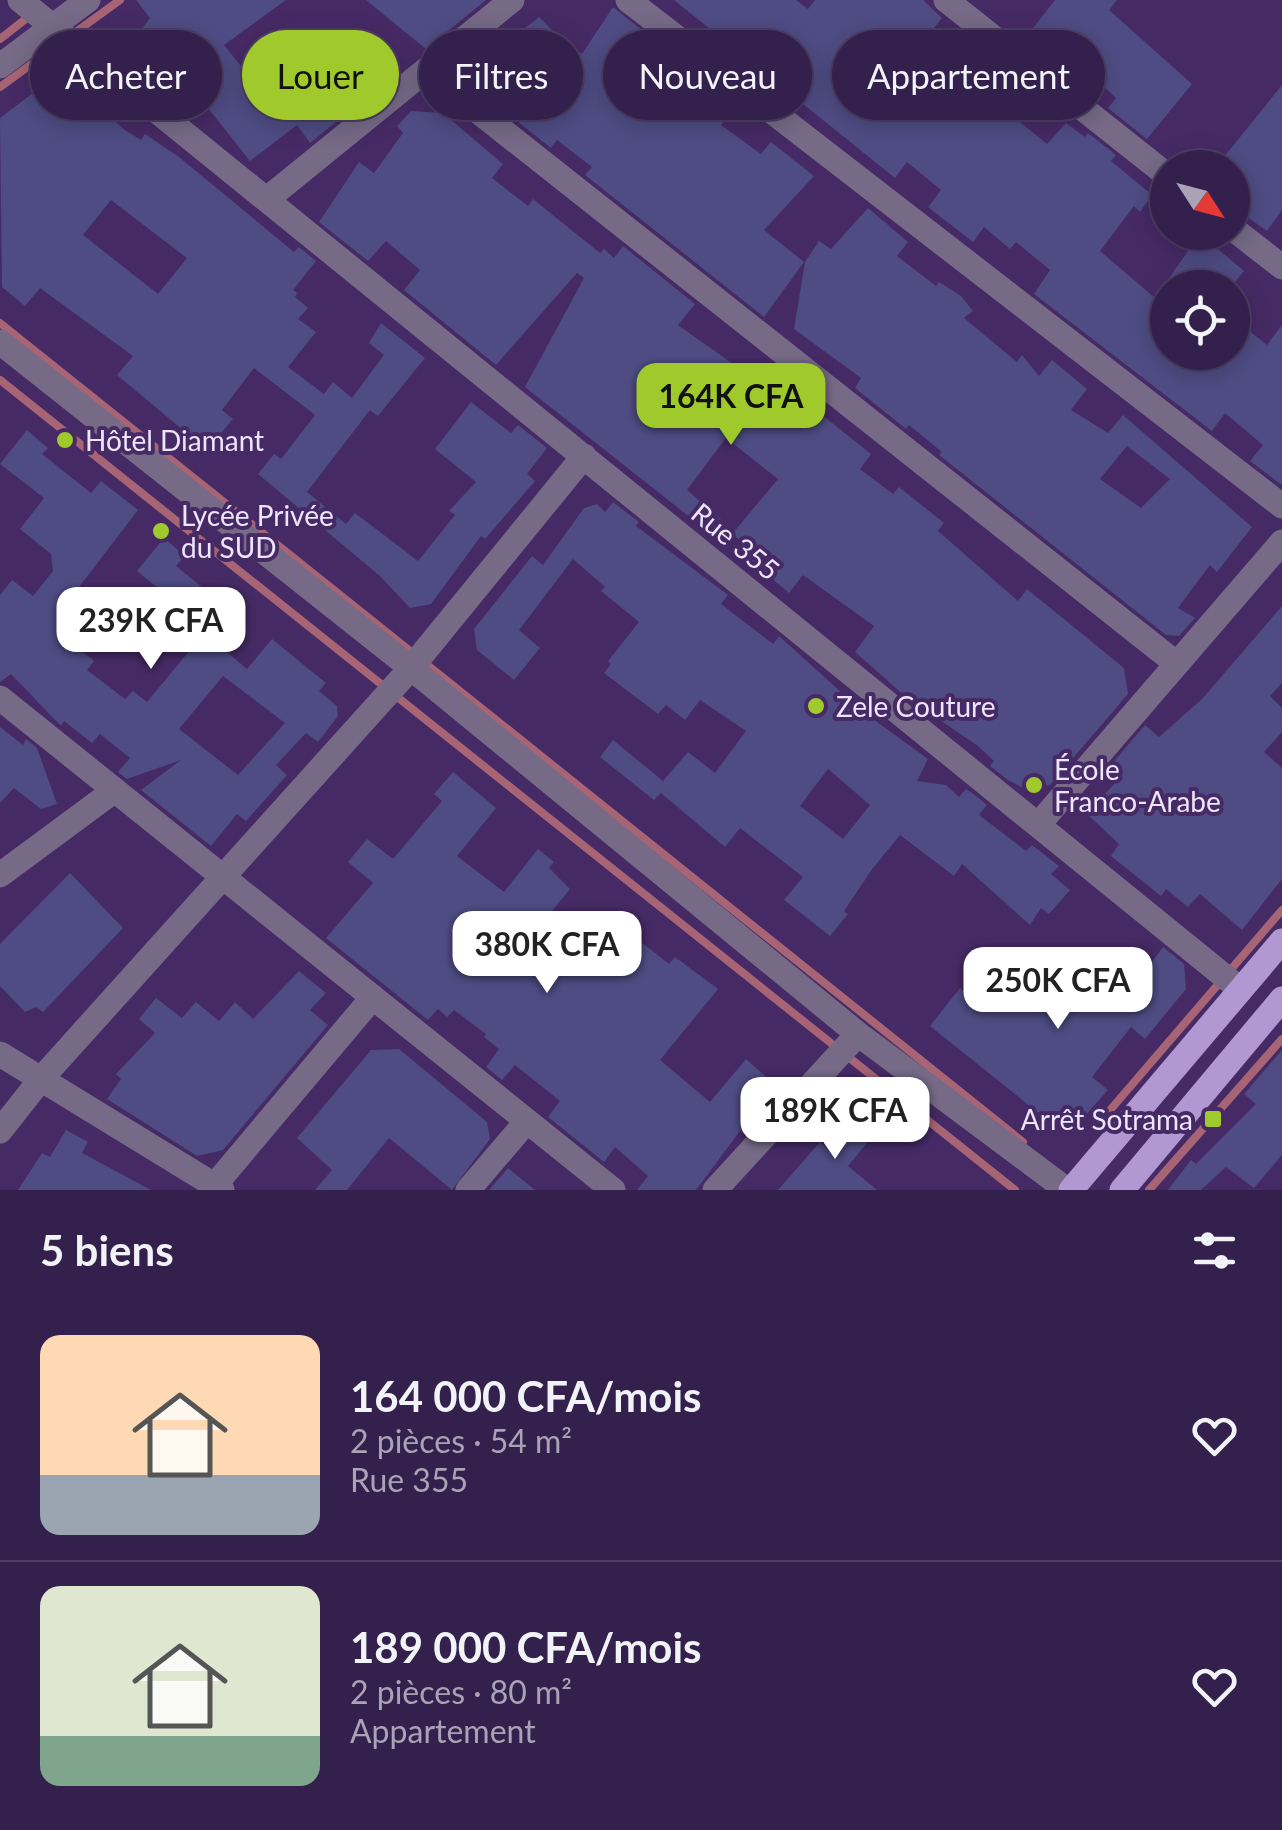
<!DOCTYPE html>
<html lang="fr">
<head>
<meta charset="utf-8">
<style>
	:root { --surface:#34204c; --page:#3f2d56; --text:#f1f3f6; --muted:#a9a3b5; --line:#4e3e64; --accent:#a0c92c }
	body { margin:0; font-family:Lato,sans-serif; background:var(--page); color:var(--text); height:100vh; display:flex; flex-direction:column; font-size:38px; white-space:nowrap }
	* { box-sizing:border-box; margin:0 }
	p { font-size:32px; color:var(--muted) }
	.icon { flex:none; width:55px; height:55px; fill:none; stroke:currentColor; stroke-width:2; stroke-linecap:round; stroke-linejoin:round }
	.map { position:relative; height:1190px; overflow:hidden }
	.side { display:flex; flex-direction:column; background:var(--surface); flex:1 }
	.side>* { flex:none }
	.top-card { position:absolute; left:30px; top:30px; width:1222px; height:90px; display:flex; gap:20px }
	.needle { width:65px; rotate:126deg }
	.tools { position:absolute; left:1150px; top:150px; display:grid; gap:20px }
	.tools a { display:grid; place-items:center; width:100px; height:100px; border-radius:50%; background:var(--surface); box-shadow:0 5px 25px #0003,0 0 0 2px var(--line); font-size:50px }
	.price { position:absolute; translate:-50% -85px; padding:0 22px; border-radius:20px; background:#fff; color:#222; font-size:32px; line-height:65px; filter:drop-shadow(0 2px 5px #0008) }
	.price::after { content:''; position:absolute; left:50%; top:60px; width:30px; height:22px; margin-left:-15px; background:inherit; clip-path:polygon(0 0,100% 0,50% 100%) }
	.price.active { background:var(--accent); color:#111 }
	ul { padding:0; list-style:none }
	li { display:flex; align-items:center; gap:30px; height:250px; padding:0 40px }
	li+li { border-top:2px solid var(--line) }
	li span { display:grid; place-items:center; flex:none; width:280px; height:200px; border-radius:20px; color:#555 }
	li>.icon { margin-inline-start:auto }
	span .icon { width:120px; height:120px; fill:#fffc; stroke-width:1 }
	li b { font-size:42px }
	h2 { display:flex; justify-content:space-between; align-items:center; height:120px; padding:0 40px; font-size:42px }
	.pill { padding:0 35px; border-radius:45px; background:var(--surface); box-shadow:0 5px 25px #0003,0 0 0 2px var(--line); font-size:35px; line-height:90px }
	.pill.active { background:var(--accent); color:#111 }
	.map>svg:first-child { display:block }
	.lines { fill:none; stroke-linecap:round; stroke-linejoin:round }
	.stream { stroke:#a76475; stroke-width:8 }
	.building { fill:#4e4c83; fill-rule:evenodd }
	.minor { stroke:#766a87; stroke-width:25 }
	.major { stroke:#b198d2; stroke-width:25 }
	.poi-dot { fill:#a0c92c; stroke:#462a65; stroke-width:4 }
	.labels { text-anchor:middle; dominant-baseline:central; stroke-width:8; stroke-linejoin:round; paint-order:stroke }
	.poi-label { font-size:28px; fill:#ede5fa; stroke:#462a65; text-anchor:start }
	.street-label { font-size:28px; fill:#ede5fa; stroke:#462a65 }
</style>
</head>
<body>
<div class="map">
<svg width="1282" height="1190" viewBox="0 0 1282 1190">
	<rect width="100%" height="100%" fill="#462a65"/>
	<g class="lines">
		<path class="stream" d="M0 39 32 14
			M0 87 120 0
			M0 323 414 654
			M0 380 1015 1190
			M425 663 1023 1142
			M1099 1123 1282 910
			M1149 1190 1282 1039"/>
	</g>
	<path class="building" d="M136 0H286L224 45 258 87 345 30 396 73 310 143 297 125 250 161 173 64 149 83 119 60 150 18Z
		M366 0H486L426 49Z
		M674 0H796L808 9 815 0H923L942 18 922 43 961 73 979 50 1020 86 1003 108 1047 144 1066 123 1085 137 1088 133 1116 155 1111 161 1152 195 1140 212 1134 206 1100 251 1155 298 1200 234 1244 271 1230 288H1168V352H1232V317L1267 345 1282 325V485L1250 461 1263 445 1225 413 1212 431 1034 294 1050 270 1016 242 1010 249 984 227 973 242 928 207 941 190 907 162 895 178Z
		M1055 0H1117L1109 10 1192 84 1147 139 1108 108 1116 98 1073 58 1067 66 1030 32Z
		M613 7 678 59 665 75 698 99 710 84 736 104 721 125 761 154 771 142 814 176 764 230 804 262 764 317 585 175 592 167 557 140 551 148 474 87 488 70 512 90 543 50 525 28 539 17 573 51 574 47 582 54Z
		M53 78 86 84 96 92 100 86 116 99 110 117 125 130 141 140 145 134 179 157 294 252 299 247 316 261 293 290 297 293 295 297 308 308 298 319 316 332 288 367 324 394 333 382 352 398 384 355 369 343 381 323 425 358 378 416 370 410 307 492 346 524 355 513 418 561 455 515 449 511 476 482 435 449 471 402 511 433 518 425 547 448 527 474 535 481 485 539 481 536 431 604 410 608 380 576 258 474 274 454 281 459 315 415 254 368 222 410 233 419 207 450 117 375 133 356 40 288 25 306 2 287 0 118ZM111 200 187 258 158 294 83 235Z
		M1282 85V210L1267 231 1235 208 1246 192 1232 181V168H1215Z
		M411 111 443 113 503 164 492 178 528 206 533 199 600 253 604 249 614 258 623 246 695 304 678 325 774 393 782 383 871 454 860 469 893 494 899 487 944 523 938 531 1018 601 1027 589 1124 668 1128 694 1050 785 1025 789 1008 780 990 766 994 761 978 746 906 697 855 652 874 626 803 575 789 593 747 558 753 550 732 534 778 479 726 438 687 490 726 524 715 537 525 387 584 278 577 273 496 365 404 290 420 270 386 241 368 261 319 222 359 162 374 173 403 133 397 126Z
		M868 208 908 242 897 256 936 286 939 282 961 296 973 311 964 318 1017 362 1022 355 1039 376 1052 360 1087 389 1071 410 1108 433 1123 415 1252 527 1217 572 1210 565 1178 608 1195 618 1179 636 1166 635 939 455 942 452 909 425 906 429 855 388 861 378 794 329 805 262 819 241 831 249ZM1127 446 1170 479 1141 508 1100 479Z
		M27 430 48 448 42 454 91 493 101 481 138 510 60 612 86 633 75 646 94 661 87 670 125 699 133 691 147 702 204 633 247 669 272 639 326 683 319 691 337 706 338 716 318 742 306 733 276 765 287 775 246 821 237 814 211 846 141 790 181 760 127 779 118 772 130 758 100 734 92 743 64 721 61 726 11 674 0 682V595L12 580 33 596 53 571 51 554 20 529 44 498 0 464ZM223 676 285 723 238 775 179 729Z
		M613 502 639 522 636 526 728 595 721 604 773 644 779 636 862 711 928 759 917 781 946 785 959 797 966 789 971 792 987 805 979 815 1026 851 1032 845 1059 866 1051 874 1070 890 1049 914 1041 908 1030 925 962 864 954 876 900 835 873 868 844 911 848 914 830 936 784 900 803 877 740 828 725 847 661 793 654 800 600 757 613 740 663 781 688 752 715 773 746 731 700 700 685 720 666 705 658 714 604 673 611 664 608 661 639 622 601 591 605 587 573 559 519 630 540 648 514 680 477 650 474 629 532 556 543 565 584 508 597 504 605 512ZM828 769 870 805 843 839 800 806Z
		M164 538 185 556 176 566 214 597 196 619 137 571Z
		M1282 606V683L1270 696 1282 708V732L1264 752 1282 768V879L1242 930 1200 894 1188 907 1166 889 1161 896 1111 856 1119 844 1087 814 1123 774 1110 766 1145 725 1159 737 1202 699Z
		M0 727 23 745 26 739 37 748 57 804 41 809 14 788 0 803Z
		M453 772 496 808 457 856 504 892 538 849 554 862 549 868 570 889 548 916 597 956 621 926 669 964 675 957 718 989 660 1060 710 1102 746 1059 780 1089 744 1134 740 1131 696 1190H637L648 1176 615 1147 604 1162 548 1117 560 1101 515 1065 502 1080 486 1067 499 1049 484 1037 486 1034 454 1010 447 1017 438 1009 428 1020 326 938 373 883 348 862 367 839 393 859 442 801 434 794Z
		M70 873 123 928 43 1012 36 1007 25 1012 0 986V944Z
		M1163 947 1184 964 1186 989 1145 1039 1131 1027 1092 1077 1108 1090 1082 1119 1051 1123 930 1026 960 988 988 1010 1036 957 1061 978 1071 965 1119 1006Z
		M299 971 326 993 310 1010 328 1025 223 1150 197 1156 107 1099 121 1079 116 1074 155 1033 139 1019 156 998 182 1018 196 1002 219 1021 235 1002 253 1019Z
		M399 1049 487 1122 490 1139 452 1190 389 1138 347 1190H315L332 1170 297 1138 371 1050Z
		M1282 1050V1155L1254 1188 1226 1167 1201 1190H1168L1191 1160 1196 1164 1256 1104 1244 1094Z
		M862 1112 880 1127 848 1166 877 1190H778L820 1142 831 1151Z
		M66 1130 88 1142 82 1153 151 1190H18L42 1153 50 1157Z
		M508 1168 535 1190H489Z"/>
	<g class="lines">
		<path class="minor" d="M20 0 1240 989
			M628 0 1282 506
			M946 0 1168 176
			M0 66 88 0
			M426 70 1177 664
			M267 199 512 0
			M1232 228 1282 267
			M0 342 411 668 858 1034 1067 1190
			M0 698 613 1190
			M1038 825 1282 542
			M0 875 115 790
			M0 1054 222 1190
			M0 1131 41 1079 411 668 584 456
			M214 1186 373 997
			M468 1190 527 1121
			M715 1190 858 1034"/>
		<path class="major" d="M1071 1190 1282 941
			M1122 1190 1282 999"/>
	</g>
	<g class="poi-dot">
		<circle cx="65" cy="440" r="10"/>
		<circle cx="161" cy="531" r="10"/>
		<circle cx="816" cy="706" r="10"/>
		<circle cx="1034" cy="785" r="10"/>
		<rect x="1203" y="1109" width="20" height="20" rx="5"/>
	</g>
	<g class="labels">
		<g class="poi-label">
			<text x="85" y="440">Hôtel Diamant</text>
			<text x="181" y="515">Lycée Privée<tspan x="181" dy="32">du SUD</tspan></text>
			<text x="836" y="706">Zele Couture</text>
			<text x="1054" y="769">École<tspan x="1054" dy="32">Franco-Arabe</tspan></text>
			<text x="1193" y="1119" text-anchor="end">Arrêt Sotrama</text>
		</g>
		<g class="street-label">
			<text transform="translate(736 541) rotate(39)">Rue 355</text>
		</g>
	</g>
</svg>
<div class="tools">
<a><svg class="needle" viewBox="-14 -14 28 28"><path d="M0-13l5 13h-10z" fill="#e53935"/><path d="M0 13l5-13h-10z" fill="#a9a3b5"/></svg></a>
<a><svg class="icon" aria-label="locate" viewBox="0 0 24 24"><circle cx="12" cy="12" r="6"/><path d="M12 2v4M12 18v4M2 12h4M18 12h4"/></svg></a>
</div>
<b class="price active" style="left:731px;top:448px">164K CFA</b>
<b class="price" style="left:151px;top:672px">239K CFA</b>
<b class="price" style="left:547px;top:996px">380K CFA</b>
<b class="price" style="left:1058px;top:1032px">250K CFA</b>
<b class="price" style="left:835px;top:1162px">189K CFA</b>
<div class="top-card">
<a class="pill">Acheter</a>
<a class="pill active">Louer</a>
<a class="pill">Filtres</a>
<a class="pill">Nouveau</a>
<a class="pill">Appartement</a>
</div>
</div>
<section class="side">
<h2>5 biens<svg class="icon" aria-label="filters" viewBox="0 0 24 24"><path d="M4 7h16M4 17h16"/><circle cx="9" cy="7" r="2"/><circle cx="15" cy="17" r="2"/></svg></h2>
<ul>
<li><span style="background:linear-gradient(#ffd9b3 70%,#9aa5b1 0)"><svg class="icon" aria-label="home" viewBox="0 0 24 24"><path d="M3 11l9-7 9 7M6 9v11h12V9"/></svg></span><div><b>164 000 CFA/mois</b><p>2 pièces · 54 m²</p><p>Rue 355</p></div><svg class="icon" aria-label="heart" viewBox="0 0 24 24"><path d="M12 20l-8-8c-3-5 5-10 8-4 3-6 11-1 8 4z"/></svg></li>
<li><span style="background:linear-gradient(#dfe7d0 75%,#7fa58c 0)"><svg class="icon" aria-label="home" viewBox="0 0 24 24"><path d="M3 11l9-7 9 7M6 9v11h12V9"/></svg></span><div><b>189 000 CFA/mois</b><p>2 pièces · 80 m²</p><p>Appartement</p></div><svg class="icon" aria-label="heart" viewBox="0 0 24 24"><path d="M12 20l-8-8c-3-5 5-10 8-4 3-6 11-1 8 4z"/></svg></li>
</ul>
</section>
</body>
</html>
